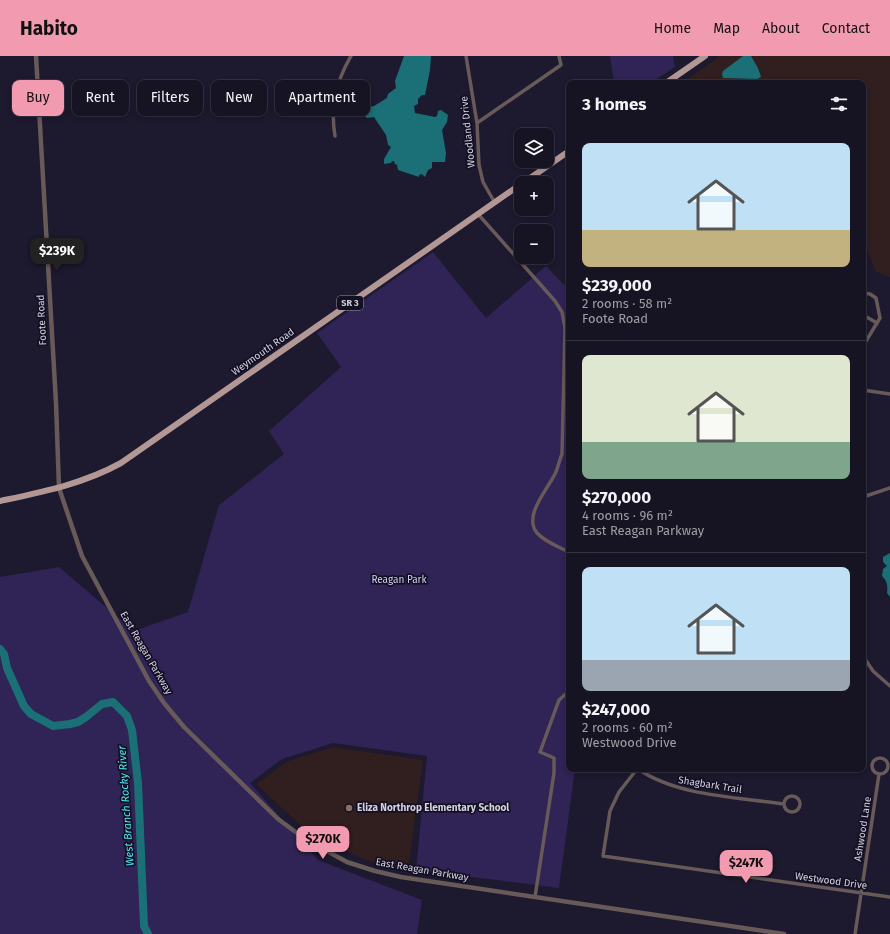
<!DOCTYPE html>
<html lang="en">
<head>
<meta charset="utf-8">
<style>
	:root { --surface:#161322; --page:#23202f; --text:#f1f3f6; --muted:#9e9ea5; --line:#353240; --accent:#f29aaf }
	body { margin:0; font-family:"Fira Sans",sans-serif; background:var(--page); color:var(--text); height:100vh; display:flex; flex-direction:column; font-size:15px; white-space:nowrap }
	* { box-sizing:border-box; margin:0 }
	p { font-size:13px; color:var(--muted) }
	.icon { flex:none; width:22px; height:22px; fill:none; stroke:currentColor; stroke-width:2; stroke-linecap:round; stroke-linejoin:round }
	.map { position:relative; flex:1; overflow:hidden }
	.side { position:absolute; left:566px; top:24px; width:300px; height:692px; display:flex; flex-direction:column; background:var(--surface); border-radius:8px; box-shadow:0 2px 6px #0003,0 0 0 1px var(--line) }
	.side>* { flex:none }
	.banner { position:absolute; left:12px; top:24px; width:380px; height:36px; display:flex; gap:8px }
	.fabs { position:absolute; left:514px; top:72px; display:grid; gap:8px }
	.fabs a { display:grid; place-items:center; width:40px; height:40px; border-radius:8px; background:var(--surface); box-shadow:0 2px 6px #0003,0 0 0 1px var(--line); font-size:20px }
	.price { position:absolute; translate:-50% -34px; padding:0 9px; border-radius:8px; background:var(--accent); color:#111; font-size:13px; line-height:26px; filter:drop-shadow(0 1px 2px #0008) }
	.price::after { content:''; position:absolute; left:50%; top:24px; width:12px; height:9px; margin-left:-6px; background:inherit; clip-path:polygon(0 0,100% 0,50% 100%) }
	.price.active { background:#222; color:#fff }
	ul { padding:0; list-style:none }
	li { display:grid; align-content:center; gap:8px; height:212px; padding:0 16px }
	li+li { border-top:1px solid var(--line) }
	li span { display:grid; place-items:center; height:124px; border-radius:8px; color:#555 }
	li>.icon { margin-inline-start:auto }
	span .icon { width:72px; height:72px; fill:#fffc; stroke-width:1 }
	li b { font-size:17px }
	h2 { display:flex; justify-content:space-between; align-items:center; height:48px; padding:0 16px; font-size:17px }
	.chip { padding:0 14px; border-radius:8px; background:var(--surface); box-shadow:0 2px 6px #0003,0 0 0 1px var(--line); font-size:14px; line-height:36px }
	.chip.active { background:var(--accent); color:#111 }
	header { display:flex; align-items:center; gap:24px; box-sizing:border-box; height:56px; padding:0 20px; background:var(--accent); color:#111 }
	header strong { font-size:19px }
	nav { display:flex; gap:22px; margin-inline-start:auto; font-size:14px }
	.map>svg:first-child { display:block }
	.education { fill:#311e1f }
	.green { fill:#302355 }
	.water { fill:#1b6f76 }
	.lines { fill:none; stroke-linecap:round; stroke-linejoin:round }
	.river { stroke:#1b6f76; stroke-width:8 }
	.minor { stroke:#675a59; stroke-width:3.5 }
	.tertiary { stroke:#675a59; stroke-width:4.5 }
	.primary { stroke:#b39795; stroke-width:6 }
	.education-dot { fill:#8d6e63; stroke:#141024; stroke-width:1.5 }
	.labels { text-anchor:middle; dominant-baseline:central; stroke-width:3.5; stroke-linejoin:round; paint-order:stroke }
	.shield { fill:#141024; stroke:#9a97a7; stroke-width:1 }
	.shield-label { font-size:9px; font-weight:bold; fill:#d3d1df }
	.street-label { font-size:10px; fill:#d3d1df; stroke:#141024 }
	.park-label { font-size:10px; fill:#d3cdf2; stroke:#141024 }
	.poi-label { font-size:10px; font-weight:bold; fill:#d3d1df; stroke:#141024; text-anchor:start }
	.water-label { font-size:11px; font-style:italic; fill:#4ce4f1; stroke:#141024 }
</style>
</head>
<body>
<header>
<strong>Habito</strong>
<nav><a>Home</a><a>Map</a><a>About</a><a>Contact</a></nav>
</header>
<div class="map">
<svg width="890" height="878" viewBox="0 0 890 878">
	<rect width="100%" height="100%" fill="#1d192e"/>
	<path class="education" d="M720 0H890V221L876 216 863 184V27H682Z
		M333 691 423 704 408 814 366 804 321 784 298 767 256 728 288 705Z"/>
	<path class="green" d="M610 0H673L675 11 650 27H614Z
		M433 196 486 262 546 210 569 234V713H575L559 832 416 814 427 700 333 687 282 703 250 727 318 804 422 844 417 878H0V521L59 511 134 575 188 556 219 449 284 398 269 375 341 311 317 277Z"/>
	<path class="water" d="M404 0H431L430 14 425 39H422L418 43V48L414 50 415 57 435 61 437 60 438 55 441 54 448 59 447 66 442 74 446 97 445 106H432V112L428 114 425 121 422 118 419 119V121L398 114 397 109 395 108 394 105H392L391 107 384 108V103L391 91 388 89 386 79 374 61 367 62 364 59 366 52 374 50 387 42 388 38 396 32 395 25Z
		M743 0H751L758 12 761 21 757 23 723 22 722 18 723 15Z
		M890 497V541L887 537C888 529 887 525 882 520L883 513 887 510 883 506V501Z"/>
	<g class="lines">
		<path class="river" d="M0 593 4 598 7 612 24 650 31 658 53 670 70 668 78 666 86 661 102 648 113 646 127 660 132 674 138 727 144 870 148 878"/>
		<path class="minor" d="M466 0 477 67 479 109 483 126 495 147
			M477 67 561 9 559 0
			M335 80C330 50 336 26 351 0
			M478 158 555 245 562 256 565 272 562 398C559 405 558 412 555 418 547 434 523 460 537 477 545 486 559 491 569 496
			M863 237 870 238 876 242 880 262 863 290
			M863 259 877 267
			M863 334 890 338
			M863 441 890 432
			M863 600 873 615 890 630
			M872 710a8 8 0 1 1 16 0a8 8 0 1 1-16 0Z
			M637 713 619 736 610 755 603 800 890 841
			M638 713C677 740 736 741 784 748
			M784 748a8 8 0 1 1 16 0a8 8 0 1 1-16 0Z
			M535 841 554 717V702L540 696 559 644 569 635
			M855 878 879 718"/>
		<path class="tertiary" d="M36 0 56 347 59 432 82 500 149 625 164 647 184 671 278 763 305 783 347 806 375 815 401 821 784 878"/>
		<path class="primary" d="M666 27 705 0
			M523 127 569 95
			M0 445C42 436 83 428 121 407L521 128"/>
	</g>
	<circle class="education-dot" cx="349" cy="752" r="4"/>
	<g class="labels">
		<rect class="shield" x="337" y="240" width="26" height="14" rx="3"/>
		<g class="shield-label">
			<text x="350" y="247">SR 3</text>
		</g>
		<g class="street-label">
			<text transform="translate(468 76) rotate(-96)">Woodland Drive</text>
			<text transform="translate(42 264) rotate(-93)">Foote Road</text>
			<text transform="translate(263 296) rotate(-35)">Weymouth Road</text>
			<text transform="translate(146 597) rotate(60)">East Reagan Parkway</text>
			<text transform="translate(710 729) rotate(9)">Shagbark Trail</text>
			<text transform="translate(863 773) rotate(-81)">Ashwood Lane</text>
			<text transform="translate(422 814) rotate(10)">East Reagan Parkway</text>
			<text transform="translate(831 825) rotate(8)">Westwood Drive</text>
		</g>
		<g class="park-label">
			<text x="399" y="524">Reagan Park</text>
		</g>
		<g class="poi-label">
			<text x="357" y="752">Eliza Northrop Elementary School</text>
		</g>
		<g class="water-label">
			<text transform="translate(126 750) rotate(-94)">West Branch Rocky River</text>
		</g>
	</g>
</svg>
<div class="fabs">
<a><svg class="icon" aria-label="layers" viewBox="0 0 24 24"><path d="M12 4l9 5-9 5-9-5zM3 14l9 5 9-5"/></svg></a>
<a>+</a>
<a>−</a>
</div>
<b class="price active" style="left:57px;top:216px">$239K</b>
<b class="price" style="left:323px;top:804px">$270K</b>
<b class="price" style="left:746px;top:828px">$247K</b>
<div class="banner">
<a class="chip active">Buy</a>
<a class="chip">Rent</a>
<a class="chip">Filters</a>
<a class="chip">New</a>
<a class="chip">Apartment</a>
</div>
<section class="side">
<h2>3 homes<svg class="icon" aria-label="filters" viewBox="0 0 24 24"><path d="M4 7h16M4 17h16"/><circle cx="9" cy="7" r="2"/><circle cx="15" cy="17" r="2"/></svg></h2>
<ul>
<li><span style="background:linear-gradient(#bfe0f5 70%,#c2b280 0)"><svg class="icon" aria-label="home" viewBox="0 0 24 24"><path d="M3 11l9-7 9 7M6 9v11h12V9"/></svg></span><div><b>$239,000</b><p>2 rooms · 58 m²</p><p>Foote Road</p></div></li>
<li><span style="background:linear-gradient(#dfe7d0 70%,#7fa58c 0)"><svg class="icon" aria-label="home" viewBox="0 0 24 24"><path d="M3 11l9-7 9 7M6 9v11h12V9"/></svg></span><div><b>$270,000</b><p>4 rooms · 96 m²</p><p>East Reagan Parkway</p></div></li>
<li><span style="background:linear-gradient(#bfe0f5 75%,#9aa5b1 0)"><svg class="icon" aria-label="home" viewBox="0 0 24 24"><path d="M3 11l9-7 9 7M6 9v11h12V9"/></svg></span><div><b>$247,000</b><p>2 rooms · 60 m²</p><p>Westwood Drive</p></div></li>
</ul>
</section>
</div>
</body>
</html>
